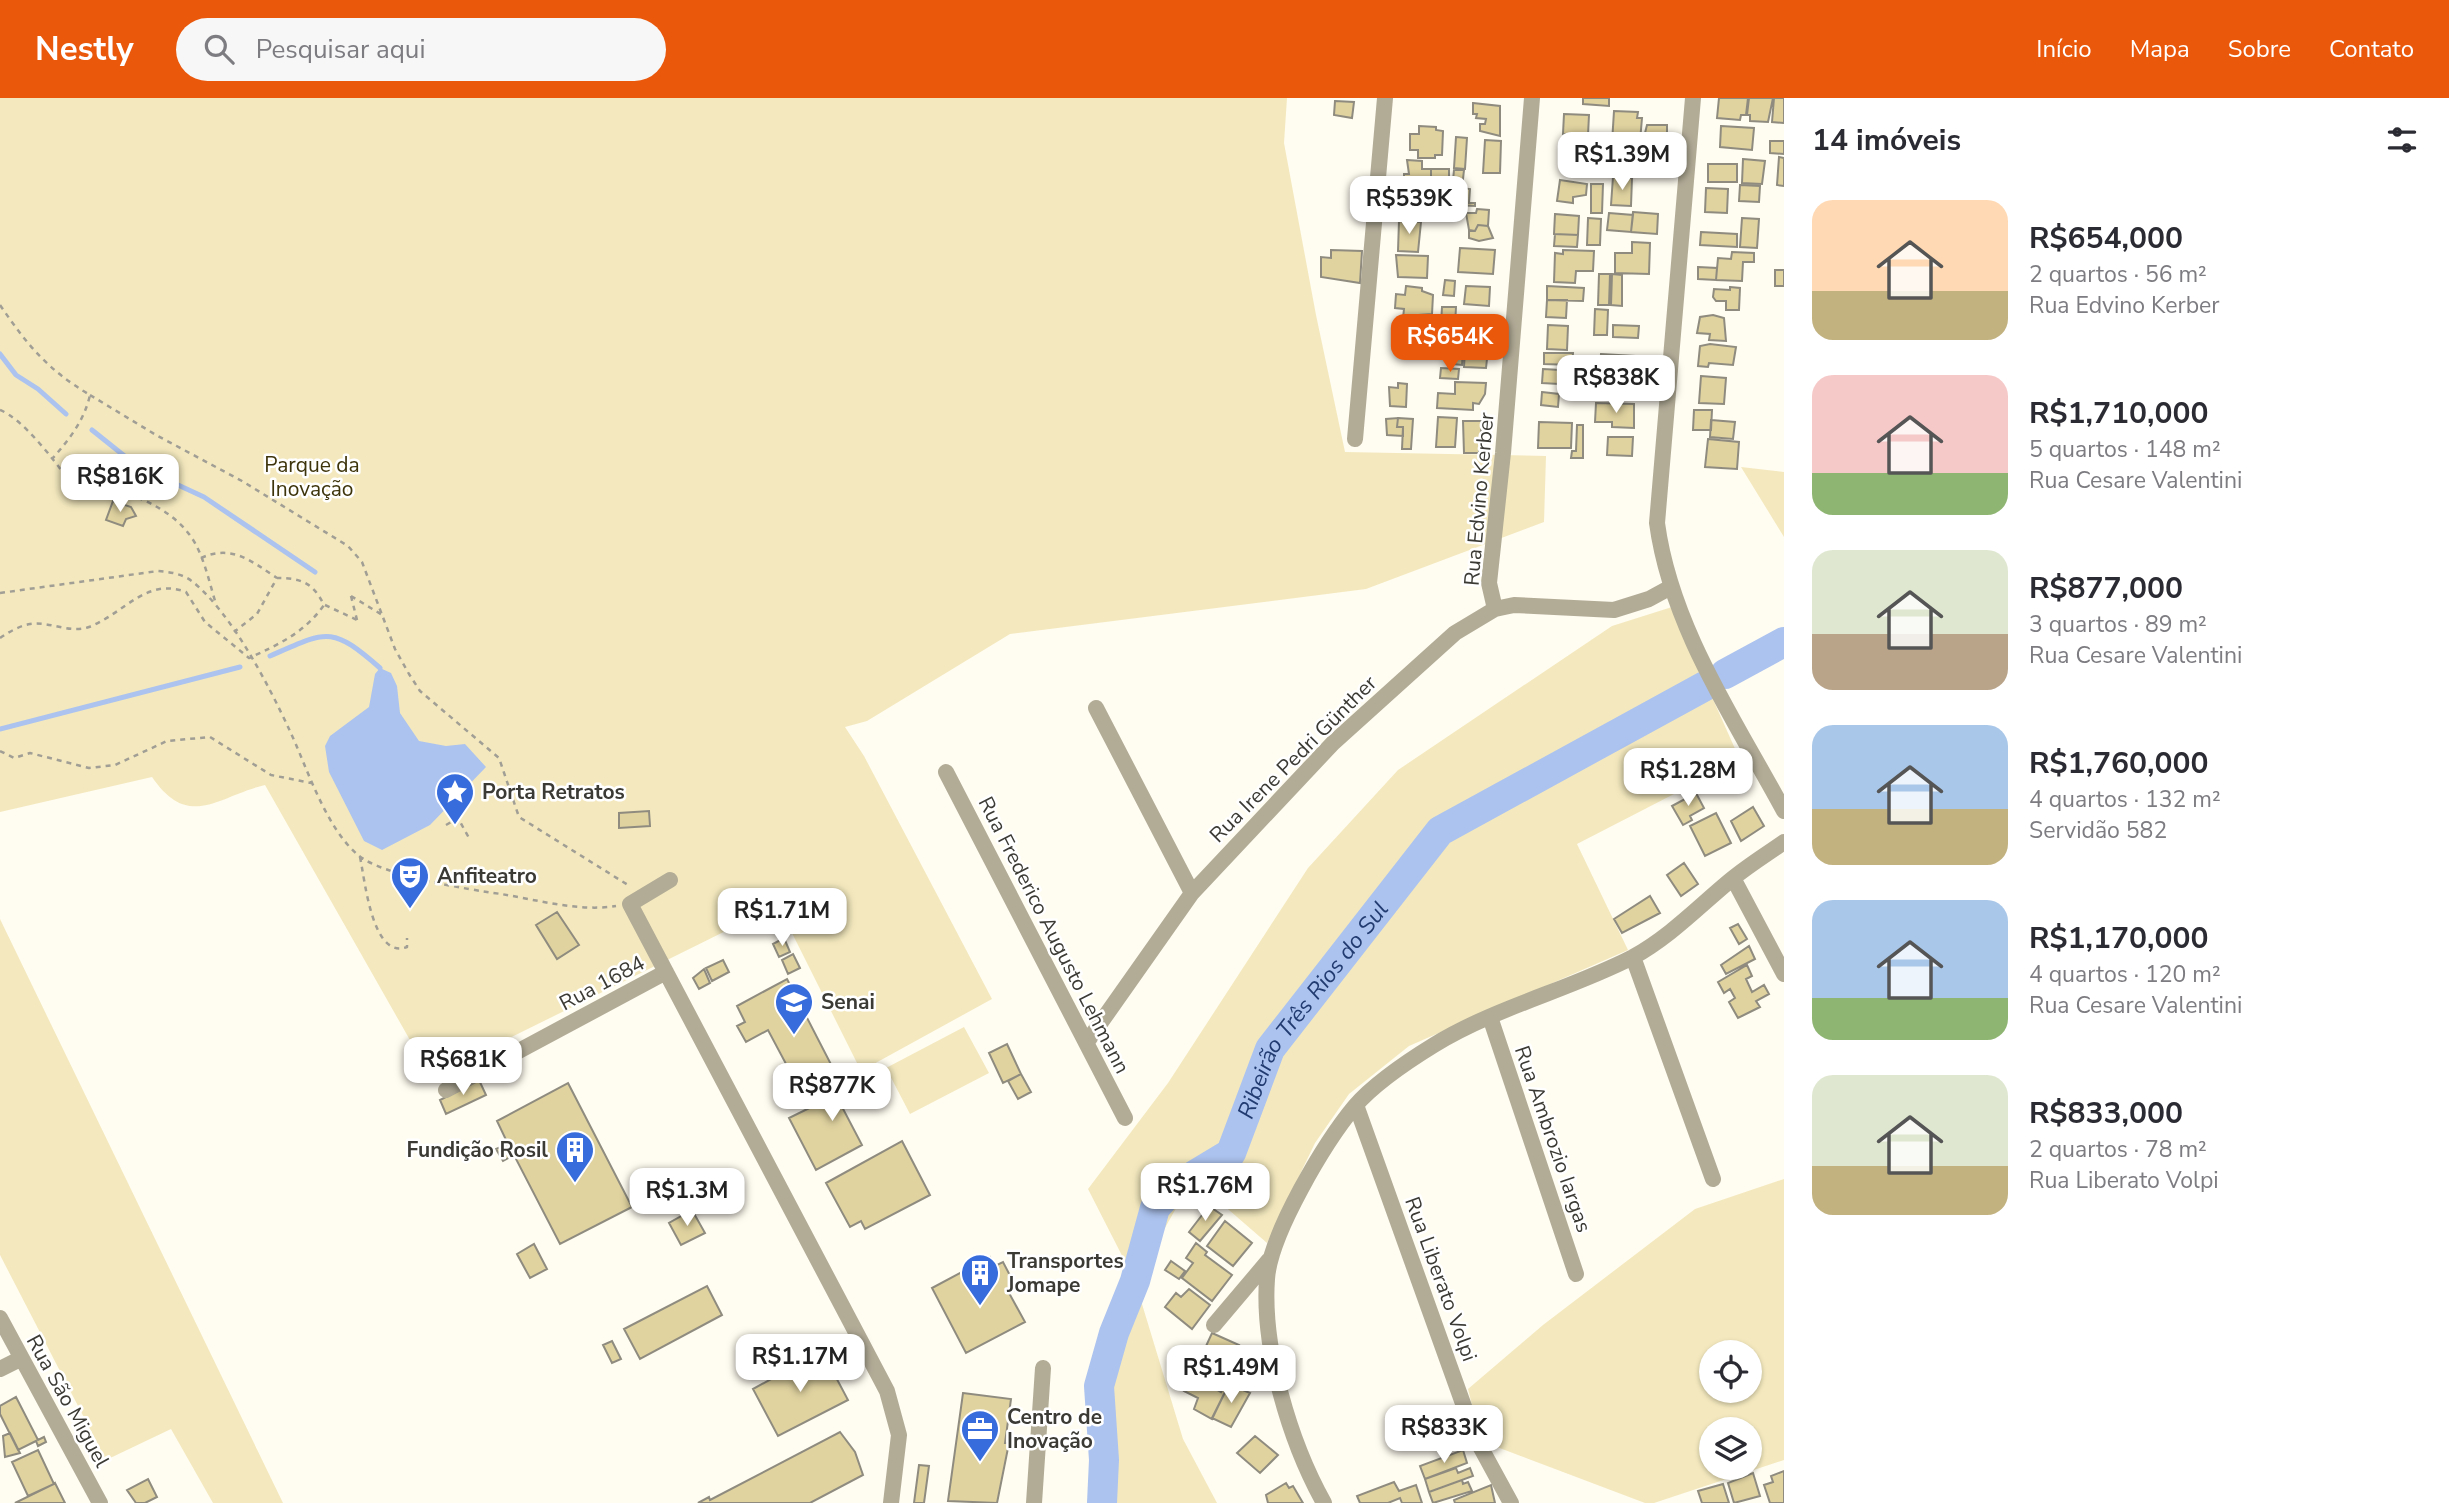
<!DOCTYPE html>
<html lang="pt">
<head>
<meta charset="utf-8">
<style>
	:root { --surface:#fff; --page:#f7f7f7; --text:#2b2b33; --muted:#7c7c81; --accent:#ea580c }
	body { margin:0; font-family:"Nunito Sans",sans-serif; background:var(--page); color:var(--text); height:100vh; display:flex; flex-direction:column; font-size:26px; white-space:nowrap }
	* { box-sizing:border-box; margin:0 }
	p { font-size:23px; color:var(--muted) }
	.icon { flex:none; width:38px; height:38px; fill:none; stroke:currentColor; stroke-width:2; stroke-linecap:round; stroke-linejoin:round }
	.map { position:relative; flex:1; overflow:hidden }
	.side { display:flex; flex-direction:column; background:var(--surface); width:665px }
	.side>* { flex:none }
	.controls { position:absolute; left:1699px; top:1242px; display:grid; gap:14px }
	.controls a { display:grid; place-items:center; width:63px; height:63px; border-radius:50%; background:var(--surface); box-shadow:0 2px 5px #0004; font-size:35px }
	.price { position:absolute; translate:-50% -60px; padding:0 16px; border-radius:14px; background:#fff; color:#222; font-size:23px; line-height:46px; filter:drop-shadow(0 2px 4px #0008) }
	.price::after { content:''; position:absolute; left:50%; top:42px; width:21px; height:16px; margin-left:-10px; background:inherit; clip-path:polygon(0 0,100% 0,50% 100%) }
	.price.active { background:var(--accent); color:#fff }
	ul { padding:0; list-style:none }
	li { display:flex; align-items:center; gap:21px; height:175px; padding:0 28px }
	li span { display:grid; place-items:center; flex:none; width:196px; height:140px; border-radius:21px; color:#555 }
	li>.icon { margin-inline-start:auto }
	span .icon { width:84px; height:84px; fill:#fffc; stroke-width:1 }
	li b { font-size:30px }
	h2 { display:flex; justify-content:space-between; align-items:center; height:84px; padding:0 28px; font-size:30px }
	header { display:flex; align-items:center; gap:42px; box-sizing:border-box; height:98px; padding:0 35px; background:var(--accent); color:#fff }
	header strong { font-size:33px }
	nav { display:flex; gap:38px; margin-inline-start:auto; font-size:24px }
	.search { width:490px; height:63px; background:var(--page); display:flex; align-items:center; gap:18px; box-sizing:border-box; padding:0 24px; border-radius:38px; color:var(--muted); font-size:26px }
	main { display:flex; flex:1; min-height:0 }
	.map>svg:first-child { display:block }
	.green { fill:#f4e9be; fill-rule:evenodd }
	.water { fill:#acc3ef }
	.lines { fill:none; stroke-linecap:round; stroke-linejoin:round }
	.stream { stroke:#acc3ef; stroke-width:5 }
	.river { stroke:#acc3ef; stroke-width:30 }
	.building { fill:#e0d3a0; stroke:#8f8c7f; stroke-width:2 }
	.path { stroke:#a09e95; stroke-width:2.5; stroke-dasharray:5 5; stroke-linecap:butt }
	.minor { stroke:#b2ac97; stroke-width:16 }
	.labels { text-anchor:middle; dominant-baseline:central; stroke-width:5; stroke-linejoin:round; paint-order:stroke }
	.park-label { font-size:21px; fill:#3e340b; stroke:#fff }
	.street-label { font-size:21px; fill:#3b3a34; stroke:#fff }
	.poi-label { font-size:21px; font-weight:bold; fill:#3b3a34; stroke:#fff; text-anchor:start }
	.water-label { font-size:23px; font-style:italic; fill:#223c71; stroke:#fff }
</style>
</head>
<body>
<header>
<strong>Nestly</strong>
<div class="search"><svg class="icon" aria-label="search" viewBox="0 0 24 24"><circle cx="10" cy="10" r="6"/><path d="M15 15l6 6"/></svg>Pesquisar aqui</div>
<nav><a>Início</a><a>Mapa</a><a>Sobre</a><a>Contato</a></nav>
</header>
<main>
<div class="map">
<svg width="1784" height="1405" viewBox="0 0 1784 1405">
	<rect width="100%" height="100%" fill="#fffcf1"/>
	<path class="green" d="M0 0H1287L1284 45 1316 217 1345 354 1546 358 1544 424 1366 491 1010 536 867 623 845 629 864 658 992 901 861 973 778 807 431 979 265 687C218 698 189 733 152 679L0 714Z
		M1741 369 1784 374V439Z
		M1672 509 1740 662 1577 746 1628 852 1409 948 1349 996 1315 1045 1267 1145 1199 1086 1179 1105 1135 1183 1183 1341 1217 1405H1102L1104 1362 1099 1288 1114 1235 1135 1183 1088 1091 1168 985 1308 770 1398 672 1612 528Z
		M0 821 283 1405H213L171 1331 106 1362 0 1157Z
		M964 929 989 975 910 1016 886 970Z
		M1784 1081V1362L1654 1405H1645L1481 1343 1468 1291 1543 1227 1695 1111ZM1712 1255H1750V1293H1712ZM1712 1332H1750V1370H1712Z"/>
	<path class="water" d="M380 570 391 575 397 588 400 615 419 643 446 648 465 646 486 669 430 727 382 752 364 743 329 674 325 648 330 638 369 609 375 576Z"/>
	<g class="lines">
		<path class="stream" d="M0 256 16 277 38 291 66 316
			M92 332 137 368 204 399 315 474
			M270 558C327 533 331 527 380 570
			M0 631 240 569"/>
		<g class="river">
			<path d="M1725 576 1784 544"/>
			<path id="s1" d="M1102 1405 1104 1362 1099 1288 1114 1235 1135 1183 1155 1110 1173 1090 1231 1055 1270 951 1440 733 1705 588"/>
		</g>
	</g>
	<path class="building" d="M1583 0H1609V8L1583 6Z
		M1719 0H1748L1746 17H1741L1740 22 1717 20Z
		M1749 0H1773L1768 24 1750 23V17H1747Z
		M1774 0H1784V25L1772 24Z
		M1335 3 1354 4 1352 20 1334 17Z
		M1473 5 1500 8V38L1480 33V26H1485L1486 21 1476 20 1477 16H1473Z
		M1614 13 1638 14 1637 20H1642L1640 43 1612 45Z
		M1564 16 1589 17 1588 37 1563 36Z
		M1647 27H1667V48L1642 47Z
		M1419 28 1436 29V32L1443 33 1442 57H1435V60H1418V52H1410V36H1419Z
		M1721 28 1754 30 1752 52 1720 49Z
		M1456 39 1467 40 1465 71 1454 70Z
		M1485 42 1501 43 1500 75H1483Z
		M1770 43H1784V56L1770 55Z
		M1561 50 1589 51 1588 78H1570V66L1561 65Z
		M1627 51 1647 53 1645 75 1614 72 1615 63H1627Z
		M1779 59 1784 60V88L1777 87Z
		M1743 61 1765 63 1762 86 1742 85Z
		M1407 62 1422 63V71H1431V79H1427L1428 89H1404V76H1409Z
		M1708 66H1737V84H1708Z
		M1431 71H1449V86L1428 89 1427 79H1431Z
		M1454 72H1464L1462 90 1470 91 1469 105H1475V108L1455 107V104L1451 103Z
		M1613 79 1632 80 1631 108 1611 107Z
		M1560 82 1587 86 1586 97 1573 99V105L1557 103Z
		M1591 86H1603L1602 115H1591Z
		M1740 87 1760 88 1759 104 1739 103Z
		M1706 90 1728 91 1727 115 1705 114Z
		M1404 103 1433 105V110H1428V120L1403 118Z
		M1477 111 1489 112 1488 128 1478 127 1475 133 1469 132 1466 115H1476Z
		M1633 114 1658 116 1657 136 1631 134Z
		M1609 115 1633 117 1631 134 1607 132Z
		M1555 116 1579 118 1578 137 1554 136Z
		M1588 120 1601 121 1600 147H1587Z
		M1742 120 1759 121 1757 150 1740 149Z
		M1399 123 1421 124 1418 154 1398 153Z
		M1478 127 1488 128 1493 140 1479 143 1469 140V132L1475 133Z
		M1701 134 1737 136V149L1700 147Z
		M1555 136 1578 137 1577 149 1554 148Z
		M1632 144 1650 145 1649 176 1615 175V155H1632Z
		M1460 150 1495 152 1493 176 1458 174Z
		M1331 152 1362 153 1360 185 1321 179V159L1331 160Z
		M1563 152 1594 153 1593 173H1576L1575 185 1554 184 1555 155 1563 156Z
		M1732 154 1754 155V164H1743L1742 183 1716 182 1718 160 1731 161Z
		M1396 157 1428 158 1427 180 1398 179Z
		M1698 169 1717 170 1716 182 1698 181Z
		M1775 172H1784V188H1775Z
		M1599 176H1610L1609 207H1598Z
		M1612 176 1622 177V208L1611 207Z
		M1445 182 1455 183 1454 198 1443 197Z
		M1406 188 1422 190V193L1433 197 1432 216 1419 217V221L1403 220 1404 211 1395 210 1396 196 1405 197Z
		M1466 188 1490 189 1489 208 1464 206Z
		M1547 188 1584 190 1583 203 1547 202Z
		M1730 189 1740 190 1739 212H1726V203H1716L1713 199 1714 191 1730 192Z
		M1547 202H1567L1566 220 1546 219Z
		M1442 209H1456L1454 245 1440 244Z
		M1595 211 1608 212 1607 237H1594Z
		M1713 217 1724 220 1726 243 1709 242 1710 236 1697 235 1700 219Z
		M1548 227 1568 228 1567 252 1547 251Z
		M1613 227 1639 228 1638 240 1613 239Z
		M1710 246 1736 249 1733 267 1709 265 1708 269 1698 268 1700 248Z
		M1465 251 1488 252 1486 270 1464 269Z
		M1454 252 1463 253 1462 267 1453 266Z
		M1544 255H1573L1572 267 1544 266Z
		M1601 256 1652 259 1651 273 1600 270Z
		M1441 270 1459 271 1458 281 1440 280Z
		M1543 271 1560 272 1559 286 1542 285Z
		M1701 278 1726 280 1724 306 1699 305Z
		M1616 281H1640V299L1616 298Z
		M1455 284 1486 285 1485 296 1479 306 1473 305V312L1437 310 1438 295 1455 296Z
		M1398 285 1407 286 1406 309 1390 308 1389 289 1398 290Z
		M1542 294 1559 296 1558 309 1541 307Z
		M1596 305 1634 306V330L1612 329V324H1595Z
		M1694 312H1712L1711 332H1693Z
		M1438 319 1457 320 1455 349H1436Z
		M1398 320 1397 329H1403V338L1387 337 1386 321Z
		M1398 320 1413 321 1411 351H1402L1403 329H1397Z
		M1711 322 1735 324 1733 341 1710 339Z
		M1463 323H1482L1479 355H1464Z
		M1539 324 1572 325 1571 350H1538Z
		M1577 327H1583V360H1571L1572 353H1576Z
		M1608 339H1633L1632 358 1607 357Z
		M1708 341 1739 344 1737 371 1705 369Z
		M113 403 131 409 136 418 126 421 123 428 106 422Z
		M1696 695 1704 710 1690 718 1692 722 1683 727 1672 708Z
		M1753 709 1764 728 1741 743 1731 723Z
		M649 713 650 728 619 730V715Z
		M1716 715 1731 745 1705 758 1690 728Z
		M1684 765 1698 786 1681 798 1667 777Z
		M1650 798 1660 815 1622 835 1614 821Z
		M557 814 579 847 557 861 536 827Z
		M1738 826 1747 841 1739 846 1730 830Z
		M784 840 790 854 779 859 773 846Z
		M1749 848 1755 861 1726 876 1721 867Z
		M793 856 800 870 788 876 782 862Z
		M723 862 729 874 712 883 706 870Z
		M1747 867 1752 878 1746 881 1752 894 1764 887 1769 896 1756 903 1760 909 1738 920 1729 904 1735 900 1730 891 1724 895 1718 884Z
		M704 871 710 885 699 891 693 880Z
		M787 881 837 978 802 996 768 932 746 944 737 928 745 924 737 908Z
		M1007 946 1021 976 1003 985 989 955Z
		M875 970 882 985 841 1007 862 1047 816 1072 789 1020 832 999 830 994Z
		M1021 976 1031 994 1018 1001 1008 983Z
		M479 982 486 997 446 1016 440 1002Z
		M568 985 632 1109 560 1146 514 1057 503 1063 496 1051 508 1046 497 1023Z
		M902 1043 930 1097 865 1131 861 1123 850 1129 826 1085Z
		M1209 1108 1222 1117 1200 1143 1189 1134Z
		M692 1112 705 1135 681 1147 669 1125Z
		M1225 1123 1252 1145 1233 1168 1207 1148Z
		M1196 1145 1207 1154 1205 1157 1232 1177 1212 1203 1182 1180 1193 1165 1186 1160Z
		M534 1146 547 1171 530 1180 517 1156Z
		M990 1159 995 1168 1003 1164 1017 1191 1009 1195 1025 1224 966 1255 932 1190Z
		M1171 1163 1185 1173 1179 1181 1165 1172Z
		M707 1188 722 1217 640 1261 624 1231Z
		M1189 1191 1210 1207 1192 1231 1165 1209 1176 1195 1181 1199Z
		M1212 1235 1239 1247 1221 1286 1196 1270Z
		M612 1243 621 1261 612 1265 603 1247Z
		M822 1253 848 1302 778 1338 753 1291Z
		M1192 1277 1221 1294 1226 1285 1229 1286 1212 1321 1194 1311 1198 1300 1184 1293Z
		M1229 1286 1250 1295 1231 1329 1212 1320Z
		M963 1295 1011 1301 1005 1345H1009L997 1405 948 1403Z
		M16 1299 38 1342 44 1339 46 1344 38 1348 36 1343 18 1352 0 1316V1308Z
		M840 1334 855 1354 863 1377 810 1405H698L709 1399 710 1402Z
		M10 1335 20 1355 5 1359 3 1338Z
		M1255 1338 1278 1357 1260 1375 1237 1355Z
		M38 1352 54 1386 28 1398 12 1364Z
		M1463 1352 1467 1365 1425 1381 1420 1368Z
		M919 1367 929 1368 924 1405H914Z
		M1456 1370 1458 1375 1470 1370 1473 1378 1429 1394 1425 1381Z
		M1784 1373V1405H1770L1764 1387 1773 1384 1771 1378Z
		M1753 1375 1760 1398 1734 1405 1728 1385Z
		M148 1381 157 1399 145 1405H136L127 1392Z
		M1462 1382 1463 1386 1468 1384 1472 1393 1433 1405 1429 1394Z
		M1394 1384 1399 1393 1416 1387 1422 1405H1402L1400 1400 1388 1405H1360L1357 1398Z
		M55 1385 65 1405H15L54 1386Z
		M1286 1385 1289 1390 1293 1388 1303 1405H1268L1266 1397Z
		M1723 1386 1729 1405H1702L1698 1393Z
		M1491 1387 1495 1405H1455L1454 1402Z"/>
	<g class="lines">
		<path class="path" d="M0 207C28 248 48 272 90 297 84 323 70 340 53 360
			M90 297 156 337 242 383 348 448 362 464 395 551 409 576 420 593 499 660 519 719 628 787
			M0 312C23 321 53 361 68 381 113 390 170 402 195 445 205 463 210 487 216 506
			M201 460C232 446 251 463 277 480
			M0 495 158 473C171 474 183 476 193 484 232 516 268 586 289 631 307 669 325 729 358 757 383 778 466 791 501 796 538 802 579 814 616 808
			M351 498 384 518
			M351 498 357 522
			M325 507 357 522
			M0 540C9 534 19 528 30 526 50 523 70 536 89 529 125 515 146 479 186 494L205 524 249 560C280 546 305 534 324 507 313 485 302 480 277 480L257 516 234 534
			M0 653 14 660 30 655 89 670 115 667 167 643 210 639 271 677 311 685
			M446 727 458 720 469 740
			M360 759C365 782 372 862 407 849V840"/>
		<path class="minor" d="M1693 0 1657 425C1671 529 1735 622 1784 713
			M1355 341 1385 0
			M1495 511 1489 485 1503 355 1532 0
			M1096 610 1192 795
			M946 674 1125 1020
			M1733 780 1784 876
			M670 782 630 806 887 1293 899 1337 891 1405
			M1633 859 1713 1081
			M1490 919 1576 1176
			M1087 944 1192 795 1333 645 1455 535 1495 511 1514 507 1614 512 1649 501 1671 489
			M446 992 666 874
			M1356 1007 1475 1339 1511 1405
			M0 1220 100 1405
			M1214 1227 1269 1162
			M0 1271 20 1261
			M1034 1405 1043 1270
			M1324 1405C1290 1344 1262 1251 1267 1181 1270 1136 1325 1044 1355 1008 1375 985 1408 963 1434 947 1496 909 1569 892 1633 859 1671 838 1699 808 1732 781 1749 767 1767 756 1784 744"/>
	</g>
	<defs>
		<symbol id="sight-pin" viewBox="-11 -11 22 30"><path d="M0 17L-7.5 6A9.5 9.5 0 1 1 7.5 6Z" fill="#366cdc" stroke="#fff"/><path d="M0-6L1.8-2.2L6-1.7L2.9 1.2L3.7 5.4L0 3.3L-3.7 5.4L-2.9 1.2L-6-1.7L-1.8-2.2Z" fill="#fff"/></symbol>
		<symbol id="theatre-pin" viewBox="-11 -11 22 30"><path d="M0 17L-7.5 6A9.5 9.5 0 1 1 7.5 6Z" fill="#366cdc" stroke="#fff"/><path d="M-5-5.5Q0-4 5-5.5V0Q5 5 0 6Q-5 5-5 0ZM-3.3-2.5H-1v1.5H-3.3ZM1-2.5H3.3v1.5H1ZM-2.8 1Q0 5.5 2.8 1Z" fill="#fff"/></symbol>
		<symbol id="school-pin" viewBox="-11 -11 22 30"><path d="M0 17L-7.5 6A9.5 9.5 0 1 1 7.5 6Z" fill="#366cdc" stroke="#fff"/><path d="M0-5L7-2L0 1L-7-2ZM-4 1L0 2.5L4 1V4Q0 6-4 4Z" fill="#fff"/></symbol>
		<symbol id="building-pin" viewBox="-11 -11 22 30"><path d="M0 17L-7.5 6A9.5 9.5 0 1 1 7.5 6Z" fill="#366cdc" stroke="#fff"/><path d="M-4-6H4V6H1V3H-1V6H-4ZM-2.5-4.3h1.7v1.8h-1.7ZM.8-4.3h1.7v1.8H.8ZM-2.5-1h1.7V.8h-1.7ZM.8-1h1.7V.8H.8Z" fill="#fff"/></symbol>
		<symbol id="office-pin" viewBox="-11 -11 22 30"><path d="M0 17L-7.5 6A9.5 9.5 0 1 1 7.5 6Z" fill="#366cdc" stroke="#fff"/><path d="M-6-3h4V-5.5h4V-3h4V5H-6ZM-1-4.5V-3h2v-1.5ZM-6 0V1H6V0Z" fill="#fff"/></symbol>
	</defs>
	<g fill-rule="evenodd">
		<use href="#sight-pin" x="433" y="672" width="44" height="60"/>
		<use href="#theatre-pin" x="388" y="756" width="44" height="60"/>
		<use href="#school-pin" x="772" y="882" width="44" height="60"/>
		<use href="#building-pin" x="553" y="1030" width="44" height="60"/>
		<use href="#building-pin" x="958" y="1153" width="44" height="60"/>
		<use href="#office-pin" x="958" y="1309" width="44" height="60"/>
	</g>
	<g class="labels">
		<g class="park-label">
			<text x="312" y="367">Parque da<tspan x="312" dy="24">Inovação</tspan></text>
		</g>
		<g class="street-label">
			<text transform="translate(1479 401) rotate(-85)">Rua Edvino Kerber</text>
			<text transform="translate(1293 661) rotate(-45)">Rua Irene Pedri Günther</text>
			<text transform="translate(1054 837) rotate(63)">Rua Frederico Augusto Lehmann</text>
			<text transform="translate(602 885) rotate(-28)">Rua 1684</text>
			<text transform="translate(1553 1041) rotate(71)">Rua Ambrozio Iargas</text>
			<text transform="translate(1441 1181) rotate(70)">Rua Liberato Volpi</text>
			<text transform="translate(68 1303) rotate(61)">Rua São Miguel</text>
		</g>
		<g class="poi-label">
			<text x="482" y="694">Porta Retratos</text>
			<text x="437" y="778">Anfiteatro</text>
			<text x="821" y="904">Senai</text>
			<text x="548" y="1052" text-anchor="end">Fundição Rosil</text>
			<text x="1007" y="1163">Transportes<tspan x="1007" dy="24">Jomape</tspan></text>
			<text x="1007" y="1319">Centro de<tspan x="1007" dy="24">Inovação</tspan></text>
		</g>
		<g class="water-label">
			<text stroke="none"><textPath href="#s1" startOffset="565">Ribeirão Três Rios do Sul</textPath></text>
		</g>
	</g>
</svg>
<div class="controls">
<a><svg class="icon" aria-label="locate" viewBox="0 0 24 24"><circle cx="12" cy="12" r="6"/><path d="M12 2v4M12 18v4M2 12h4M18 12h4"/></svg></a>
<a><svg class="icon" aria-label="layers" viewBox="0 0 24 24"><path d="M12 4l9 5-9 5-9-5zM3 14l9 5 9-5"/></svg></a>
</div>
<b class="price" style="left:1622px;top:94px">R$1.39M</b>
<b class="price" style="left:1409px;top:138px">R$539K</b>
<b class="price active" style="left:1450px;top:276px">R$654K</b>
<b class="price" style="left:1616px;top:317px">R$838K</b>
<b class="price" style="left:120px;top:416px">R$816K</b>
<b class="price" style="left:1688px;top:710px">R$1.28M</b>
<b class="price" style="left:782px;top:850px">R$1.71M</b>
<b class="price" style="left:463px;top:999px">R$681K</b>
<b class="price" style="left:832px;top:1025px">R$877K</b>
<b class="price" style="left:1205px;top:1125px">R$1.76M</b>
<b class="price" style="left:687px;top:1130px">R$1.3M</b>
<b class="price" style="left:800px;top:1296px">R$1.17M</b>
<b class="price" style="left:1231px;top:1307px">R$1.49M</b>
<b class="price" style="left:1444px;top:1367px">R$833K</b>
</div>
<section class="side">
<h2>14 imóveis<svg class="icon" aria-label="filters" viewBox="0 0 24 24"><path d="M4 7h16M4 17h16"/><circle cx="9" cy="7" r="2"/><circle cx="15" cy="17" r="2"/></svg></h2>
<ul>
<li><span style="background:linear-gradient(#ffd9b3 65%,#c2b280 0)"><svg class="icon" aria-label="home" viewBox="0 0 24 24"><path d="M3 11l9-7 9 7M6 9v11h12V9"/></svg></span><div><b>R$654,000</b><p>2 quartos · 56 m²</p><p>Rua Edvino Kerber</p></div></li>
<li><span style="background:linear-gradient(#f6c9c9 70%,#8fb573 0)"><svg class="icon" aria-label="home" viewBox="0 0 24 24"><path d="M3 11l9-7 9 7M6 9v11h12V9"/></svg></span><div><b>R$1,710,000</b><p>5 quartos · 148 m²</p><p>Rua Cesare Valentini</p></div></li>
<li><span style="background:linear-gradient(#dfe7d0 60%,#b9a48a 0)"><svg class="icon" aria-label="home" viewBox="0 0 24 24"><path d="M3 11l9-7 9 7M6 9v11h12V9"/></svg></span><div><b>R$877,000</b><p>3 quartos · 89 m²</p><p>Rua Cesare Valentini</p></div></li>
<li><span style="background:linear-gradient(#a9c7e8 60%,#c2b280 0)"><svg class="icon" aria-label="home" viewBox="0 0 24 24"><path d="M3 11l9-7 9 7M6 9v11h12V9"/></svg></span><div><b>R$1,760,000</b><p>4 quartos · 132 m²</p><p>Servidão 582</p></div></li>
<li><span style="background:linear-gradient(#a9c7e8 70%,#8fb573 0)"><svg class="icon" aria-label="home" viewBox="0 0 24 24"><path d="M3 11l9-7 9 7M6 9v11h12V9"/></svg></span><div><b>R$1,170,000</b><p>4 quartos · 120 m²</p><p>Rua Cesare Valentini</p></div></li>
<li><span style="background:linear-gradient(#dfe7d0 65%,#c2b280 0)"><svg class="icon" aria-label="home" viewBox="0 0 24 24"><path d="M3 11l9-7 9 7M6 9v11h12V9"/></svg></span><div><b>R$833,000</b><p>2 quartos · 78 m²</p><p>Rua Liberato Volpi</p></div></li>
</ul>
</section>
</main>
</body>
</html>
